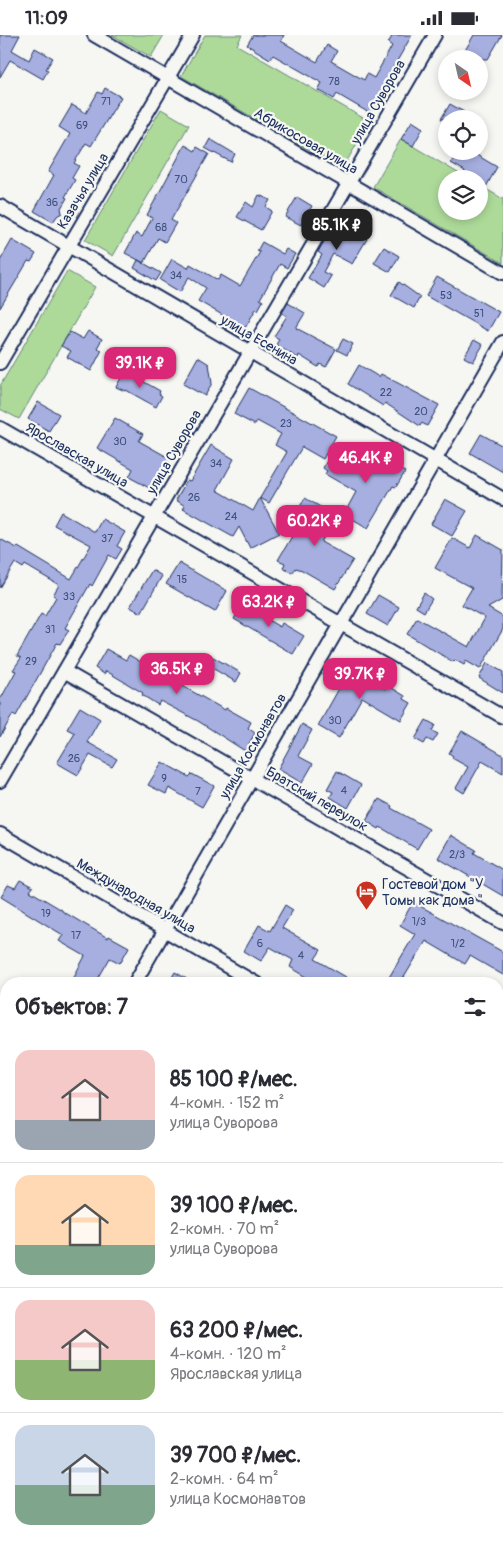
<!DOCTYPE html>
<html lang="ru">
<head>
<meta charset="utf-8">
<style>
	:root { --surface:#fff; --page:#f2f2f3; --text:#2b2b33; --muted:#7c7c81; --line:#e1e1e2; --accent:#db2777 }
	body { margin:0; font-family:Pangolin,sans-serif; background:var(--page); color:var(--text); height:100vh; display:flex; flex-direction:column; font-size:19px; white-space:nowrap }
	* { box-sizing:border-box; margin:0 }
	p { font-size:16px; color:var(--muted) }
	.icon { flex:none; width:28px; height:28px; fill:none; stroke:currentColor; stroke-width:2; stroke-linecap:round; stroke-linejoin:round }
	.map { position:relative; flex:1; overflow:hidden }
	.panel { position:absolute; left:0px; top:942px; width:504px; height:571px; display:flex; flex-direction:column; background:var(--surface); border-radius:20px 20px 0 0; box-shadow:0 2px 8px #0003 }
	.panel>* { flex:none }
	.needle { width:32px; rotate:146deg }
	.controls { position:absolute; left:438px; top:15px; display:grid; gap:10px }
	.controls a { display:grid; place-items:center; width:50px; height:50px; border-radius:50%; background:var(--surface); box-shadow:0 2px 8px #0003; font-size:25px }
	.price { position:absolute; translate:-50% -42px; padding:0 11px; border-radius:10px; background:var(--accent); color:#fff; font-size:16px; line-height:32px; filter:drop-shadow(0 1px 2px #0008) }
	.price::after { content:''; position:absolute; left:50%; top:30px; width:15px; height:11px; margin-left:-8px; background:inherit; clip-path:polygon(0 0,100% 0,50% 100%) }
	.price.current { background:#222; color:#fff }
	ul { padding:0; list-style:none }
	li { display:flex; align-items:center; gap:15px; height:125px; padding:0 15px }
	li+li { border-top:1px solid var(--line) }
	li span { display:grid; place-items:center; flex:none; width:140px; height:100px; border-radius:15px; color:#555 }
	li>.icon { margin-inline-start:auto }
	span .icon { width:60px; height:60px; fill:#fffc; stroke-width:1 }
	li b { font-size:21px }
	h2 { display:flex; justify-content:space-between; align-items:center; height:60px; padding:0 15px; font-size:21px }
	.status { display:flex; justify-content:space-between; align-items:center; height:35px; padding:0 25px; background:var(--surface); direction:ltr }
	.status svg { height:14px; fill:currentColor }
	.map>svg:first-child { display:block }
	.green { fill:#adda99; stroke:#64847c }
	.building { fill:#a6afdf; stroke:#1b2f5e }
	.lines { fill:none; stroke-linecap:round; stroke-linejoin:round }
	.minor-casing { stroke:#1b2f5e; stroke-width:16 }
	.tertiary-casing { stroke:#1b2f5e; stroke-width:20 }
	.path { stroke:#1b2f5e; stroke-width:2.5; stroke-dasharray:5 4; stroke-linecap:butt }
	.minor { stroke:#f6f6f2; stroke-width:12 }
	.tertiary { stroke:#f6f6f2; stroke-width:16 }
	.labels { text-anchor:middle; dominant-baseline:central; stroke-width:4.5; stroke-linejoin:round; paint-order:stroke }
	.number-label { font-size:11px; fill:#3e4f7e }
	.street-label { font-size:14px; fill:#1b2f5e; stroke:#f6f6f2 }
	.poi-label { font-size:14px; fill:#1b2f5e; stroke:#f6f6f2; text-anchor:start }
</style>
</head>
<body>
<div class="status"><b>11:09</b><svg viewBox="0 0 49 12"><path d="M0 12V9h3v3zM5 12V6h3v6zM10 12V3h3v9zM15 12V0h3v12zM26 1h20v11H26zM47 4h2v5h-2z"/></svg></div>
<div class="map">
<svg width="503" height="1513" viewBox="0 0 503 1513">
	<rect width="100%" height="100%" fill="#f6f6f2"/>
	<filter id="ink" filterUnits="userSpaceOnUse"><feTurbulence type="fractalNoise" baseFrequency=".02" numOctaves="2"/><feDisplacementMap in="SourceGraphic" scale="10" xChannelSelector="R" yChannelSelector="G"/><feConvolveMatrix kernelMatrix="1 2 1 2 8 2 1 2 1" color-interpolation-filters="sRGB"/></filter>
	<g filter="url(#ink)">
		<path class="green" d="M112 0H164L151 22Z
			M205 0H242L237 10 370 87 342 134 181 41Z
			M161 74 189 90 113 221 85 205Z
			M401 104 468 144H446V176H479V150L503 164V228L373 152Z
			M67 236 95 252 19 384 0 374V351Z
			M503 1418V1513H448L451 1508H498V1428Z"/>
		<path class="building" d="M0 0H20L12 15 29 25 35 13 53 23 46 34 48 35 43 44 10 25 0 42Z
			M253 0H284L281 6 317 27 327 10 337 16 331 26 364 45 367 39 374 43 392 11 388 8 393 0H412L393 33 396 34 371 79 337 59 334 64 318 55 322 48 273 20 270 24 247 10Z
			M474 0H502L488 24H460Z
			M105 53 121 62 91 111 86 108 74 128 79 131 72 143 75 145 65 162 67 163 61 173 62 178 57 181 53 187 34 176 54 140 48 137 70 99 59 92 72 70 86 78 98 57 102 59Z
			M450 69 464 77 460 84H441Z
			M412 86 423 93 413 111 401 104Z
			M210 104 235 119 231 127 205 113Z
			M185 110 195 116 197 112 209 119 171 185 176 188 165 207 158 203 144 228 125 218 136 198 142 202 152 183 147 180Z
			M458 116H470L497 132 486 152 479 148V144H472L463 139 465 136 451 128Z
			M259 160 270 165 266 172 272 176 261 195 237 182 246 167 253 172Z
			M297 162 312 171 301 190 285 182Z
			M336 186 367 204 352 229 333 219 323 237 331 241 324 253 308 243 322 220 318 217Z
			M12 205 36 219 31 227 28 226 0 273V226Z
			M262 207 283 219 286 214 295 219 287 233 280 229 260 264 263 266 258 275 256 274 245 293 198 266 206 253 189 242 180 257 160 245 172 224 188 233 190 229 218 245 221 240 240 251 260 217 257 216Z
			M384 212 399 221 390 237 374 228Z
			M138 225 161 238 156 246 134 233Z
			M437 242 499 277 488 296 426 261Z
			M399 247 420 262 414 273 391 260Z
			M288 268 305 278 296 293 336 314 326 332 320 329 318 332 299 320 298 323 276 310 279 304 274 301 287 281 282 278Z
			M88 296 102 304 97 313 102 315 91 336 67 322 71 316 61 311 70 297 83 304Z
			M343 304 353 309 347 320 337 315Z
			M474 305 483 310 473 327 464 322Z
			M198 322 209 329 212 348 205 361 183 349Z
			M133 323 141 328 134 339 126 334Z
			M359 330 379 342 381 339 439 370 427 391 422 388 420 391 385 368 383 371 348 349Z
			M125 336 160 356 159 359 162 361 156 372 126 355 125 356 116 352Z
			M249 353 336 401 323 424 302 412 269 468 260 463 287 417 275 410 281 399 257 386 255 390 234 379Z
			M38 367 59 379 49 396 28 384Z
			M115 383 143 399 139 406 171 424 153 455 129 442 133 434 97 413Z
			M481 399 503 411V437L470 418Z
			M211 410 234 424 217 455 253 476 260 463 279 498 250 513 239 492 233 502 183 474 185 471 176 465 187 445 190 446Z
			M365 411 375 416 373 418 405 437 396 452 393 451 368 493 344 479 356 457 325 439 327 436 323 433 329 422 351 435Z
			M305 463 336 481 321 507 353 525 335 554 302 535 296 533 292 538 283 533 285 528 278 525 301 486 294 482Z
			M445 464 467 476 452 501 431 489Z
			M61 477 95 497 102 484 125 497 117 511 122 514 116 524 109 520 92 551 90 549 65 593 69 595 60 609 57 608 16 681 13 679 0 702V665L16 636 13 635 21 623 17 621 41 579 45 581 56 562 53 560 59 550 25 530 23 533 15 528 0 553V504L17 513 18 512 71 544 91 510 54 490Z
			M477 500 503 515 502 565 488 573 503 582V594L480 634 466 626 464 630 455 625 453 627 407 599 417 583 469 612 485 583 462 570 472 553 435 533 452 503 470 513Z
			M179 528 227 556 215 577 166 549Z
			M152 535 162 541 141 578 130 572Z
			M424 558 432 564 424 577 416 572Z
			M378 560 399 572 388 591 367 579Z
			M245 566 262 576 259 580 280 592 282 588 304 601 293 619 234 584Z
			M106 614 126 625 129 620 153 634 161 620 187 635 179 649 225 675 226 673 251 687 248 693 255 698 245 716 198 686 160 666 158 670 142 660 143 658 106 636 104 639 95 633Z
			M213 622 241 638 236 647 207 630Z
			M349 628 366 638 363 642 385 654 387 650 405 661 404 664 411 668 401 685 362 662 339 703 318 691 341 650 337 648Z
			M487 628 503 637V658L479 643Z
			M80 672 100 684 87 707 117 724 112 732 90 720 78 740 57 728 75 698 67 694Z
			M426 685 435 690 432 696 438 699 433 707 427 704 424 709 415 704Z
			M302 689 312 695 298 721 313 729 302 748 278 734Z
			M462 696 503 720V738L482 726 464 758 456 753 468 732 452 723 453 721 449 718Z
			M162 727 189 742 192 739 214 751 202 772 169 753 166 759 148 750Z
			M337 736 361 750 348 773 330 762 333 757 327 754Z
			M379 764 392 771 391 773 429 794 417 814 380 792 379 794 366 786Z
			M451 800 476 815 474 818 503 835V861L438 823Z
			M20 845 33 852 30 856 62 875V876L108 903 109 901 129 912 120 928 110 923 95 949H70L85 921 59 906 63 900 1 862 8 850 15 853Z
			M413 867 503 917V940L470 921 465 929 426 906 400 949H385L415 899 400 890Z
			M285 870 293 875 282 893 321 915 315 924 346 942 342 949H310L312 945 290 932 293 925 270 912 261 926 244 916 259 890 270 896Z
			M175 937 195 949H168Z"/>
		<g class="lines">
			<defs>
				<path id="minor" d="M94 0 503 238
					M0 171 503 464
					M0 328 193 0
					M0 393 503 682
					M64 636 503 888
					M0 746 435 0
					M0 799 257 949
					M134 949 503 307
					M498 1015 503 1005
					M498 1090 503 1093
					M0 1173 6 1162
					M0 1261 6 1265
					M0 1468 6 1471
					M68 1508 77 1513
					M2 1513 6 1505
					M205 1513 208 1508"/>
				<path id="tertiary" d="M0 1038 6 1041
					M498 1329 503 1332
					M498 1401 503 1391
					M432 1513 435 1508"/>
			</defs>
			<use href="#minor" class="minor-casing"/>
			<use href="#tertiary" class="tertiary-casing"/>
			<path class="path" d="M491 1513 496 1508"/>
			<use href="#minor" class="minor"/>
			<use href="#tertiary" class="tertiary"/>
		</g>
	</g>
	<defs>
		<symbol id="hotel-pin" viewBox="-11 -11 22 30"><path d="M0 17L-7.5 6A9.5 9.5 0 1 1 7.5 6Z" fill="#c8321e" stroke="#f6f6f2"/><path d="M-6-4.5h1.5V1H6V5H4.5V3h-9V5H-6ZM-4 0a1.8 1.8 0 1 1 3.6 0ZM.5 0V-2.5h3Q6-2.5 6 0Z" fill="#fff"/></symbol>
	</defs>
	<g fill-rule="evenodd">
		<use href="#hotel-pin" x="354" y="844" width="25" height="34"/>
	</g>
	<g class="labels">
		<g class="number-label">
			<text x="334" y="46">78</text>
			<text x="106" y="66">71</text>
			<text x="82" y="90">69</text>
			<text x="181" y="144">70</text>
			<text x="52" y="167">36</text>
			<text x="161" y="192">68</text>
			<text x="176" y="240">34</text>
			<text x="446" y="260">53</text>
			<text x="479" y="278">51</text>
			<text x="386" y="357">22</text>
			<text x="421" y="376">20</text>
			<text x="286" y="388">23</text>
			<text x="120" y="406">30</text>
			<text x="216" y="428">34</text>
			<text x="194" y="462">26</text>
			<text x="231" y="481">24</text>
			<text x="107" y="503">37</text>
			<text x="182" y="544">15</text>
			<text x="69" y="561">33</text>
			<text x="50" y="594">31</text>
			<text x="31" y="626">29</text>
			<text x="335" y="685">30</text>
			<text x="74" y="723">26</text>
			<text x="164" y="743">9</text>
			<text x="344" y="755">4</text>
			<text x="198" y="756">7</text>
			<text x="457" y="819">2/3</text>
			<text x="46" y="878">19</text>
			<text x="419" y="886">1/3</text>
			<text x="76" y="900">17</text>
			<text x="260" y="908">6</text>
			<text x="458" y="908">1/2</text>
			<text x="301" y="920">4</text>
		</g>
		<g class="street-label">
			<text transform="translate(378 67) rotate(-60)">улица Суворова</text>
			<text transform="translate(306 106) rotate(30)">Абрикосовая улица</text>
			<text transform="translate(83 156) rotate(-59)">Казачья улица</text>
			<text transform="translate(259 305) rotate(30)">улица Есенина</text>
			<text transform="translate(174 417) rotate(-60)">улица Суворова</text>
			<text transform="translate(77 420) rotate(30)">Ярославская улица</text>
			<text transform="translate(253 711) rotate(-60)">улица Космонавтов</text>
			<text transform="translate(317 764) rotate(30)">Братский переулок</text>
			<text transform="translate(136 861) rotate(30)">Международная улица</text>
		</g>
		<g class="poi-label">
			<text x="382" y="849">Гостевой дом "У<tspan x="382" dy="16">Томы как дома "</tspan></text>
		</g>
	</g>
</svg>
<div class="controls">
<a><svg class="needle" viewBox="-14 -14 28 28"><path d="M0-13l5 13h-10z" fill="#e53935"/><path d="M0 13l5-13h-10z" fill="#7c7c81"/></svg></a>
<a><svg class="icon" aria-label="locate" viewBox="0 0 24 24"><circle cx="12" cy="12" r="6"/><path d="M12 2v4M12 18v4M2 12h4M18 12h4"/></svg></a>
<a><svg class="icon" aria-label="layers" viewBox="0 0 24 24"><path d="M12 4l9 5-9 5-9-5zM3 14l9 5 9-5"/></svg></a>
</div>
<b class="price current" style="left:337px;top:216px">85.1K ₽</b>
<b class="price" style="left:140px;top:354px">39.1K ₽</b>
<b class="price" style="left:366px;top:449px">46.4K ₽</b>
<b class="price" style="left:315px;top:512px">60.2K ₽</b>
<b class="price" style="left:269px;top:593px">63.2K ₽</b>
<b class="price" style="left:177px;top:660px">36.5K ₽</b>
<b class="price" style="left:360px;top:665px">39.7K ₽</b>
<section class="panel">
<h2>Объектов: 7<svg class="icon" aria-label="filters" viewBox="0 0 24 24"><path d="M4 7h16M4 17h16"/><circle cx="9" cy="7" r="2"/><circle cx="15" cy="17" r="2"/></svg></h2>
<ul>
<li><span style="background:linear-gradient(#f6c9c9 70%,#9aa5b1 0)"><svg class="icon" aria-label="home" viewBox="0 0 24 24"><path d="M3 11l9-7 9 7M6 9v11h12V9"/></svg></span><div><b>85 100 ₽/мес.</b><p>4-комн. · 152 m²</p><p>улица Суворова</p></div></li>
<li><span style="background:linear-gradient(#ffd9b3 70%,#7fa58c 0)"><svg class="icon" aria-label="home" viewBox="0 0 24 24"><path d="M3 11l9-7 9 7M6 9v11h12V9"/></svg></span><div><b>39 100 ₽/мес.</b><p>2-комн. · 70 m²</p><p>улица Суворова</p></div></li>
<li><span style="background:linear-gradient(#f6c9c9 60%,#8fb573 0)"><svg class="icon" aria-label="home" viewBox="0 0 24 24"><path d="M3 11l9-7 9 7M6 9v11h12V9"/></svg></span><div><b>63 200 ₽/мес.</b><p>4-комн. · 120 m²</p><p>Ярославская улица</p></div></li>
<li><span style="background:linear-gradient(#c9d6e8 60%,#7fa58c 0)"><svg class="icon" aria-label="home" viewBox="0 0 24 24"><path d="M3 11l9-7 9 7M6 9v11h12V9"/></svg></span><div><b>39 700 ₽/мес.</b><p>2-комн. · 64 m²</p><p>улица Космонавтов</p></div></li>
</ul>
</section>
</div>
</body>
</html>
